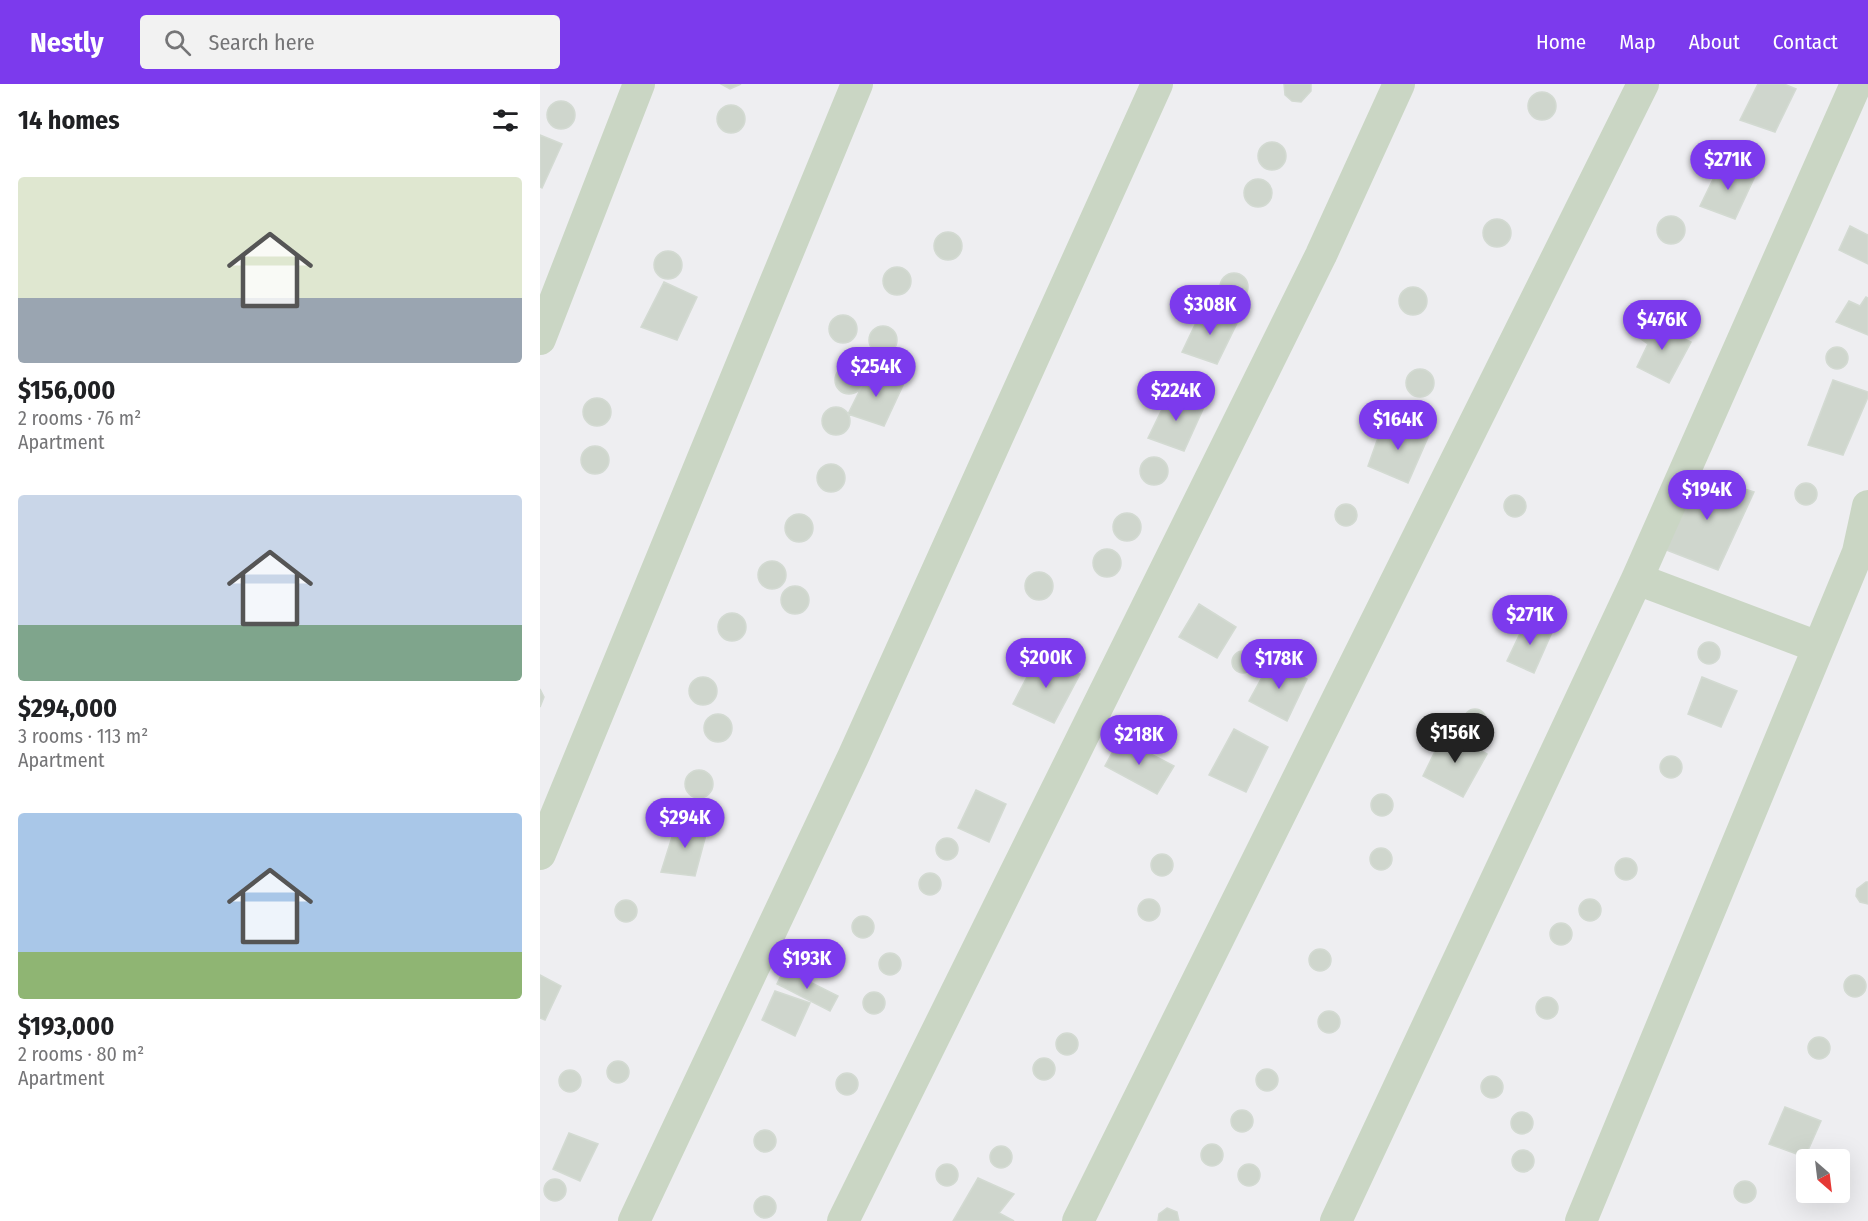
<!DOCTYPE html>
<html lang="en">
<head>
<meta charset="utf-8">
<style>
	:root { --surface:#fff; --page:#f2f2f2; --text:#202124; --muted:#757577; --accent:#7c3aed }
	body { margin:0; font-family:"Fira Sans Condensed",sans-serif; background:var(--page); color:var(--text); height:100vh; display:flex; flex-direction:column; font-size:22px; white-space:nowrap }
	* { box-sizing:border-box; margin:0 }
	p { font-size:20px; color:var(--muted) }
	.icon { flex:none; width:33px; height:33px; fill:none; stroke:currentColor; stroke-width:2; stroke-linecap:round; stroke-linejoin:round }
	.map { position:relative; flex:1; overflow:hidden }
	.sheet { display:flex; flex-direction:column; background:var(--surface); width:540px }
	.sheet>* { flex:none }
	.needle { width:39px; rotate:152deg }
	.fabs { position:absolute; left:1256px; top:1065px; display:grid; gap:12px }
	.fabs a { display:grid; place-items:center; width:54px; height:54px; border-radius:6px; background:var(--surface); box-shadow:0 6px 24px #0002; font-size:30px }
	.price { position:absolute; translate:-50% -51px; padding:0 14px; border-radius:21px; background:var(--accent); color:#fff; font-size:20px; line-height:39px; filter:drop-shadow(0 2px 3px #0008) }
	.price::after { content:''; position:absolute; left:50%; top:36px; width:18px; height:14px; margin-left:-9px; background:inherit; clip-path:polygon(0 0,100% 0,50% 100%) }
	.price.current { background:#222; color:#fff }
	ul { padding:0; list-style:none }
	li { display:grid; align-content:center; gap:12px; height:318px; padding:0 18px }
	li span { display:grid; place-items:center; height:186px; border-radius:6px; color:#555 }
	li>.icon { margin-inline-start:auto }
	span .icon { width:108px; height:108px; fill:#fffc; stroke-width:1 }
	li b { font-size:26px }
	h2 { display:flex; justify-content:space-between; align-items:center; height:72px; padding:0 18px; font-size:26px }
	header { display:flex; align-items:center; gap:36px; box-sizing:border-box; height:84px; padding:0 30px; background:var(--accent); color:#fff }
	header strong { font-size:28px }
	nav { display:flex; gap:33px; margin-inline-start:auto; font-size:21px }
	.search { width:420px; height:54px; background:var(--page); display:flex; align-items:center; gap:15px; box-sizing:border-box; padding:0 21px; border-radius:6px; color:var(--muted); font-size:22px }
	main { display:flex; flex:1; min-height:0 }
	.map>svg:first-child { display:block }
	.building { fill:#cfd6cd; stroke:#d3dad2; stroke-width:1.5 }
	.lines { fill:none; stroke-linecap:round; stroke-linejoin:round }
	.minor { stroke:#cad6c4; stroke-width:32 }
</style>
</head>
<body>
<header>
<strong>Nestly</strong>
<div class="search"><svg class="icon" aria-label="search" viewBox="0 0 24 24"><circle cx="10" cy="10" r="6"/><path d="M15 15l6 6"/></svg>Search here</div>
<nav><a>Home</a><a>Map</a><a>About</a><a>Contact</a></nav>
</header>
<main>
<section class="sheet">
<h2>14 homes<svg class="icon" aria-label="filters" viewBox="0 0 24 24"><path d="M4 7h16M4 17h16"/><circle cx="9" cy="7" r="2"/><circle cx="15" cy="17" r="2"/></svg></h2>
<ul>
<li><span style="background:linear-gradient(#dfe7d0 65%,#9aa5b1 0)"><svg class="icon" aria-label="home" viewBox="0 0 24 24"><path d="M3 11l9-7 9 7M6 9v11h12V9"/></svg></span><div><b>$156,000</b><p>2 rooms · 76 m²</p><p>Apartment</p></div></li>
<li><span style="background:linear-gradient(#c9d6e8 70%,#7fa58c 0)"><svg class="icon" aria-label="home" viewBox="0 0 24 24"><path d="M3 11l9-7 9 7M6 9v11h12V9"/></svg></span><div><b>$294,000</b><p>3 rooms · 113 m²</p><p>Apartment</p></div></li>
<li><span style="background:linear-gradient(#a9c7e8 75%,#8fb573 0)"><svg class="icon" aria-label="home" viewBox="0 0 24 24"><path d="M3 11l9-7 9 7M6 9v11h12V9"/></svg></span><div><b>$193,000</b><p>2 rooms · 80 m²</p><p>Apartment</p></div></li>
</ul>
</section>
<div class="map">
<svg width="1328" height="1137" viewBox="0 0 1328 1137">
	<rect width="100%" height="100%" fill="#eeeef1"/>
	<path class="building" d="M181 0H201L190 5Z
		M744 0H771V7L761 18 752 17 745 11Z
		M1218 0H1244L1256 5 1235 48 1200 36Z
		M988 22a14 14 0 1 1 28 0a14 14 0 1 1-28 0Z
		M7 31a14 14 0 1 1 28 0a14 14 0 1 1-28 0Z
		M177 35a14 14 0 1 1 28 0a14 14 0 1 1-28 0Z
		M0 51 22 60 2 104 0 103Z
		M718 72a14 14 0 1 1 28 0a14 14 0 1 1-28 0Z
		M1182 77 1215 92 1195 135 1160 122Z
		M704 109a14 14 0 1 1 28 0a14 14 0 1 1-28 0Z
		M1117 146a14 14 0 1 1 28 0a14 14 0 1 1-28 0Z
		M943 149a14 14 0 1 1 28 0a14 14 0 1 1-28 0Z
		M1310 142 1328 151V180L1299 166Z
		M394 162a14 14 0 1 1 28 0a14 14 0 1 1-28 0Z
		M114 181a14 14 0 1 1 28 0a14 14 0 1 1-28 0Z
		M343 197a14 14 0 1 1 28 0a14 14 0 1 1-28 0Z
		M680 203a14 14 0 1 1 28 0a14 14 0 1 1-28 0Z
		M124 198 157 213 137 256 101 243Z
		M859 217a14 14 0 1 1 28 0a14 14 0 1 1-28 0Z
		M1326 213 1328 214V251L1296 238 1309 217 1320 222Z
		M664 222 698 237 677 280 642 268Z
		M289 245a14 14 0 1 1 28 0a14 14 0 1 1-28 0Z
		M1106 236 1151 258 1129 299 1097 283 1108 260 1098 253Z
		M329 256a14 14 0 1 1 28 0a14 14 0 1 1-28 0Z
		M1286 274a11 11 0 1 1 22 0a11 11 0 1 1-22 0Z
		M295 296a14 14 0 1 1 28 0a14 14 0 1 1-28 0Z
		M331 284 364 299 344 342 308 330Z
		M866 299a14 14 0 1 1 28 0a14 14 0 1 1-28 0Z
		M1293 296 1328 308V313L1303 371 1268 361Z
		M630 309 664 323 644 367 608 354Z
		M43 328a14 14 0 1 1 28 0a14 14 0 1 1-28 0Z
		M856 331a14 14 0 1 1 28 0a14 14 0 1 1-28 0Z
		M282 337a14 14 0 1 1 28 0a14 14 0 1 1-28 0Z
		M844 337 889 351 868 399 828 382Z
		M41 376a14 14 0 1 1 28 0a14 14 0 1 1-28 0Z
		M600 387a14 14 0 1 1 28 0a14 14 0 1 1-28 0Z
		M277 394a14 14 0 1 1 28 0a14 14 0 1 1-28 0Z
		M1155 389 1214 408 1178 486 1119 463Z
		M1255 410a11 11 0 1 1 22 0a11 11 0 1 1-22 0Z
		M964 422a11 11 0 1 1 22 0a11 11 0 1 1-22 0Z
		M795 431a11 11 0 1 1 22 0a11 11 0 1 1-22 0Z
		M573 443a14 14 0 1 1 28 0a14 14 0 1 1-28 0Z
		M245 444a14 14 0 1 1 28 0a14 14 0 1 1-28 0Z
		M553 479a14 14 0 1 1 28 0a14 14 0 1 1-28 0Z
		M218 491a14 14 0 1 1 28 0a14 14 0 1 1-28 0Z
		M485 502a14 14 0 1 1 28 0a14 14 0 1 1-28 0Z
		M241 516a14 14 0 1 1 28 0a14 14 0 1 1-28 0Z
		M659 520 696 543 677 574 639 553Z
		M178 543a14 14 0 1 1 28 0a14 14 0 1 1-28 0Z
		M987 535 1013 546 994 589 967 577Z
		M1158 569a11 11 0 1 1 22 0a11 11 0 1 1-22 0Z
		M692 578a11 11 0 1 1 22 0a11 11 0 1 1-22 0Z
		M499 570 540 590 514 639 473 620Z
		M732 575 767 595 747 637 709 617Z
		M1162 593 1197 607 1181 643 1148 630Z
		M149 607a14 14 0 1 1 28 0a14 14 0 1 1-28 0Z
		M0 605 4 613 0 623Z
		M924 636a11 11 0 1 1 22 0a11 11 0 1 1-22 0Z
		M164 644a14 14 0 1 1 28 0a14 14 0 1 1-28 0Z
		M694 645 728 663 706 708 669 691Z
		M906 645 947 670 923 713 883 692Z
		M580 654 634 682 617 710 565 682Z
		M1120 683a11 11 0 1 1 22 0a11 11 0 1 1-22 0Z
		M145 700a14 14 0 1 1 28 0a14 14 0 1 1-28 0Z
		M436 706 466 720 449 758 418 744Z
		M831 721a11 11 0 1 1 22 0a11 11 0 1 1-22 0Z
		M138 734 168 743 155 792 121 788Z
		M396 765a11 11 0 1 1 22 0a11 11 0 1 1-22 0Z
		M830 775a11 11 0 1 1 22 0a11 11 0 1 1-22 0Z
		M611 781a11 11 0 1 1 22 0a11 11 0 1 1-22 0Z
		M1075 785a11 11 0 1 1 22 0a11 11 0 1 1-22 0Z
		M379 800a11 11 0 1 1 22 0a11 11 0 1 1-22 0Z
		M1326 798H1328V820L1320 818 1316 812 1317 805Z
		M598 826a11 11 0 1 1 22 0a11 11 0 1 1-22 0Z
		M1039 826a11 11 0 1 1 22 0a11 11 0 1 1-22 0Z
		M75 827a11 11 0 1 1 22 0a11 11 0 1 1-22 0Z
		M312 843a11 11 0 1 1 22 0a11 11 0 1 1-22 0Z
		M1010 850a11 11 0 1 1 22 0a11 11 0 1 1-22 0Z
		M769 876a11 11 0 1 1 22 0a11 11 0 1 1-22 0Z
		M339 880a11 11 0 1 1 22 0a11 11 0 1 1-22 0Z
		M244 885 298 912 290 927 237 900Z
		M0 891 21 902 5 936 0 934Z
		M1304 902a11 11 0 1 1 22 0a11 11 0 1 1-22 0Z
		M235 907 270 919 255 952 222 936Z
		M323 919a11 11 0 1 1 22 0a11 11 0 1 1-22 0Z
		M996 924a11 11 0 1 1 22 0a11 11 0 1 1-22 0Z
		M778 938a11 11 0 1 1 22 0a11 11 0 1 1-22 0Z
		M516 960a11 11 0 1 1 22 0a11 11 0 1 1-22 0Z
		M1268 964a11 11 0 1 1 22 0a11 11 0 1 1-22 0Z
		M493 985a11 11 0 1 1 22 0a11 11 0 1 1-22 0Z
		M67 988a11 11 0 1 1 22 0a11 11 0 1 1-22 0Z
		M716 996a11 11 0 1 1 22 0a11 11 0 1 1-22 0Z
		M19 997a11 11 0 1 1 22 0a11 11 0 1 1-22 0Z
		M296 1000a11 11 0 1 1 22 0a11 11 0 1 1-22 0Z
		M941 1003a11 11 0 1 1 22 0a11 11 0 1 1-22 0Z
		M1245 1023 1281 1037 1265 1073 1229 1060Z
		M691 1037a11 11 0 1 1 22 0a11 11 0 1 1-22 0Z
		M971 1039a11 11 0 1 1 22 0a11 11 0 1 1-22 0Z
		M214 1057a11 11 0 1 1 22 0a11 11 0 1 1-22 0Z
		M29 1049 58 1060 40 1097 13 1085Z
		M661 1071a11 11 0 1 1 22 0a11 11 0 1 1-22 0Z
		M450 1073a11 11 0 1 1 22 0a11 11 0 1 1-22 0Z
		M972 1077a11 11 0 1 1 22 0a11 11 0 1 1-22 0Z
		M698 1091a11 11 0 1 1 22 0a11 11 0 1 1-22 0Z
		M396 1091a11 11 0 1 1 22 0a11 11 0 1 1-22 0Z
		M438 1094 474 1110 459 1129 474 1137H413Z
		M4 1106a11 11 0 1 1 22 0a11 11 0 1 1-22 0Z
		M1194 1108a11 11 0 1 1 22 0a11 11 0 1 1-22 0Z
		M214 1123a11 11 0 1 1 22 0a11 11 0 1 1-22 0Z
		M627 1124 637 1128 639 1137H618L619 1130Z"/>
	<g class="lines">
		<path class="minor" d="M0 255 99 0
			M1097 495 1278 563
			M0 770 317 0
			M94 1137 313 673 617 0
			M303 1137 781 171 859 0
			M538 1137 1103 0
			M796 1137 1097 495 1316 0
			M1041 1137 1318 468 1328 422"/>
	</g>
</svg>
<div class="fabs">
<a><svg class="needle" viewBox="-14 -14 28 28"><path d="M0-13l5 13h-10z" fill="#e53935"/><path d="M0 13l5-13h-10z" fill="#757577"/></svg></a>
</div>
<b class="price" style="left:1188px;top:107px">$271K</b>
<b class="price" style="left:670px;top:252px">$308K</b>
<b class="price" style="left:1122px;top:267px">$476K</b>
<b class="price" style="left:336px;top:314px">$254K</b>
<b class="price" style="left:636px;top:338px">$224K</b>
<b class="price" style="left:858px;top:367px">$164K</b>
<b class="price" style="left:1167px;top:437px">$194K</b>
<b class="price" style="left:990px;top:562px">$271K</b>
<b class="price" style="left:506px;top:605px">$200K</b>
<b class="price" style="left:739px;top:606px">$178K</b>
<b class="price current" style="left:915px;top:680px">$156K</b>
<b class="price" style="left:599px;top:682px">$218K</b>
<b class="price" style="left:145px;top:765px">$294K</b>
<b class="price" style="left:267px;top:906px">$193K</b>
</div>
</main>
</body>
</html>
